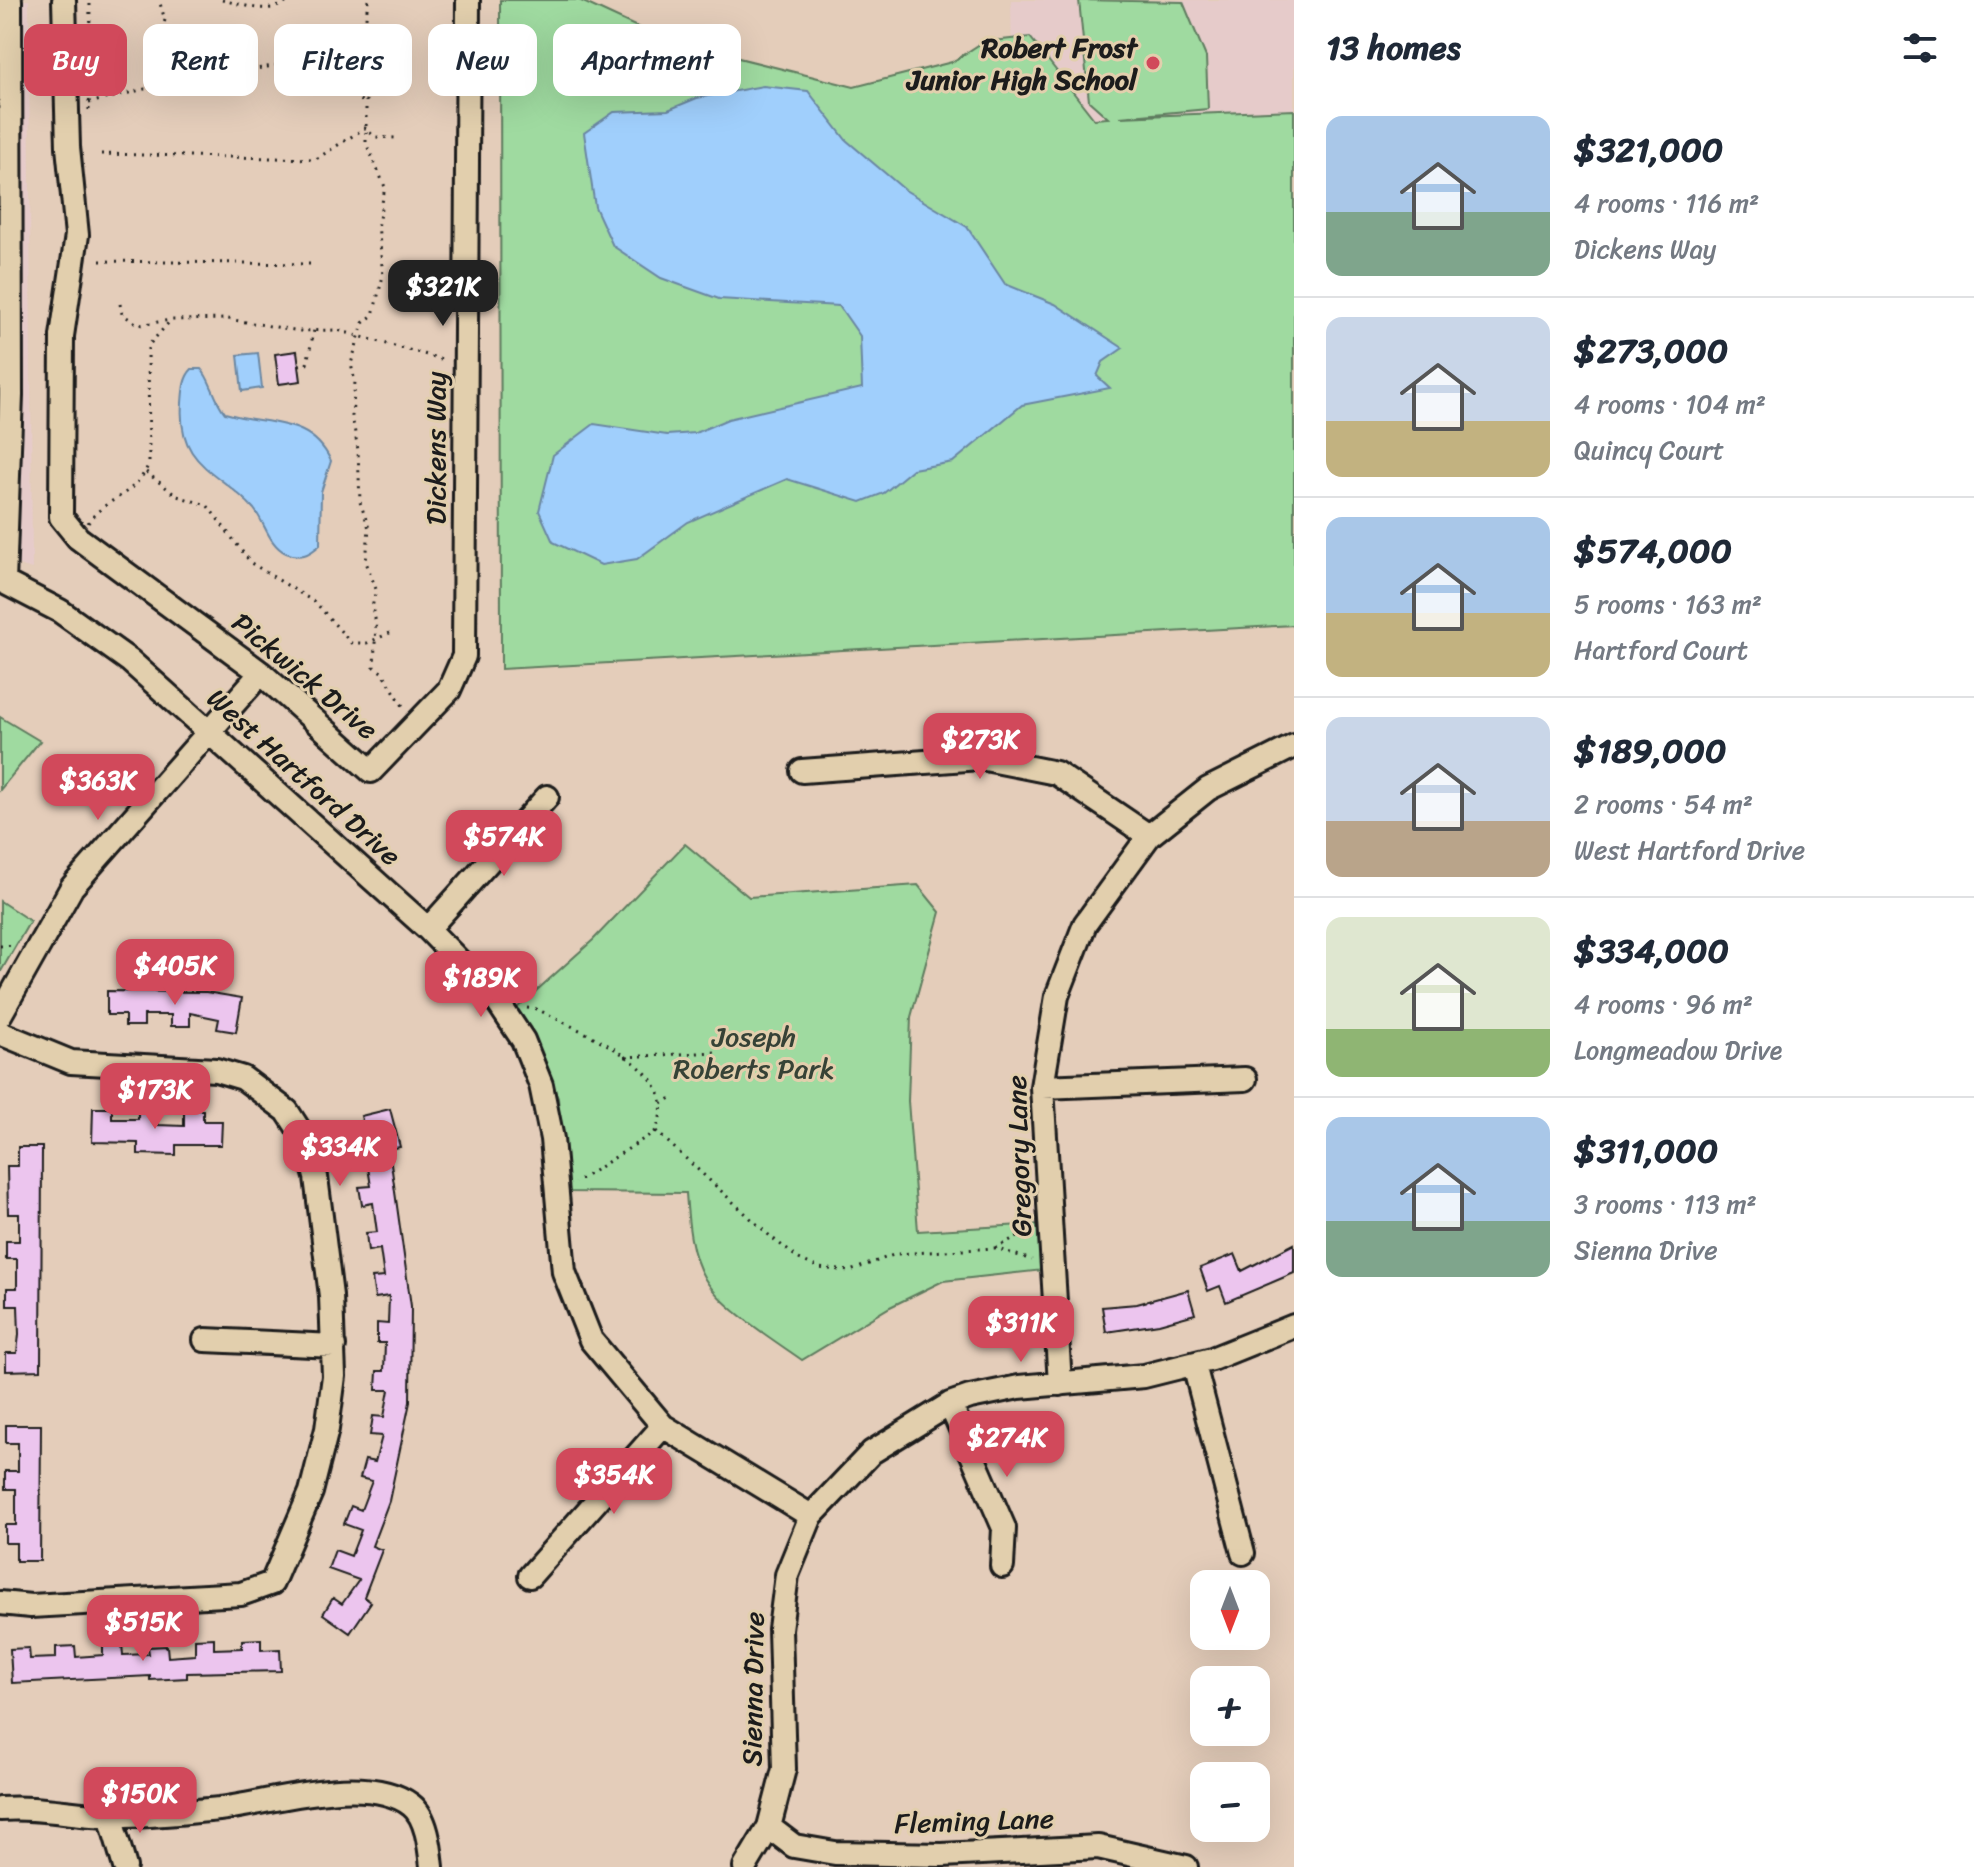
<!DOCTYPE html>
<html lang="en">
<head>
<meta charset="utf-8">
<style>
	:root { --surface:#fff; --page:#f6f6f7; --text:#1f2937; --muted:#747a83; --line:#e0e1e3; --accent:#d1495b }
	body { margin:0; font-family:Sriracha,sans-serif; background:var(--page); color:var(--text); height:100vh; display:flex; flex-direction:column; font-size:30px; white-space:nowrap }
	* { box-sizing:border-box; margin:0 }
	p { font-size:26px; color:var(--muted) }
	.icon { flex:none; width:44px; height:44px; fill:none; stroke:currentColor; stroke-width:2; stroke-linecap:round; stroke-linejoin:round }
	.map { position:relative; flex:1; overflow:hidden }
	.drawer { display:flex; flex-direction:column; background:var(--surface); width:680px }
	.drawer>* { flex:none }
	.guide { position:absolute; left:24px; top:24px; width:760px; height:72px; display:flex; gap:16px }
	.needle { width:52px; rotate:180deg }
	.fabs { position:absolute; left:1190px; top:1570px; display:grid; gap:16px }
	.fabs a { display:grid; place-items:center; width:80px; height:80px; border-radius:16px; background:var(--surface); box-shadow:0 8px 32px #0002; font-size:40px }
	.price { position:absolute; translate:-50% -68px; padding:0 18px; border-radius:16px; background:var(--accent); color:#fff; font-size:26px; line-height:52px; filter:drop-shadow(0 2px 4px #0008) }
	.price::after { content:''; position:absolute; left:50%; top:48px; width:24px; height:18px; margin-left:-12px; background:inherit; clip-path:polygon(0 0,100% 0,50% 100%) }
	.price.current { background:#222; color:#fff }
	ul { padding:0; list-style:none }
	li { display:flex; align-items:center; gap:24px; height:200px; padding:0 32px }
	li+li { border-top:2px solid var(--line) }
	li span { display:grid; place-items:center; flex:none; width:224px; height:160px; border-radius:16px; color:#555 }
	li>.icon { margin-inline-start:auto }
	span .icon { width:96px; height:96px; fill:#fffc; stroke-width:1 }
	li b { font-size:34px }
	h2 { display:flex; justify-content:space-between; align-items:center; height:96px; padding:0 32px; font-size:34px }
	.pill { padding:0 28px; border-radius:16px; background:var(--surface); box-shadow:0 8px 32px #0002; font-size:28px; line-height:72px }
	.pill.current { background:var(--accent); color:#fff }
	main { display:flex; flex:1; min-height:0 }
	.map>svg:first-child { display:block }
	.built { fill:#e6cbca }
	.green { fill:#9fdaa0; stroke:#5e7b5e; stroke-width:2 }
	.water { fill:#a0cffc; stroke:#6b87a2; stroke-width:2 }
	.building { fill:#ecc5ee; stroke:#1c1c1c; stroke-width:2 }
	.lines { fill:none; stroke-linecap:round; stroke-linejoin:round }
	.minor-casing { stroke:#1c1c1c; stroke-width:28 }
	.path { stroke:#1c1c1c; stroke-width:3; stroke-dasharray:2 6; stroke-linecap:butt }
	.minor { stroke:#e2cfad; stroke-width:22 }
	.poi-dot { fill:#d1495b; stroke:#e2cfad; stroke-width:3 }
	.labels { text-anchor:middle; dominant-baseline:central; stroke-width:6; stroke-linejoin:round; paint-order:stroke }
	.poi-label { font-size:28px; font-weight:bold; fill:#1c1c1c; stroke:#e2cfad; text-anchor:end }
	.street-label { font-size:28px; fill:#1c1c1c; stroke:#e2cfad }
	.park-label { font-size:28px; fill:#364236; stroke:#e2cfad }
</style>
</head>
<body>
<main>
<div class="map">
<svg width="1294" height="1867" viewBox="0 0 1294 1867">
	<rect width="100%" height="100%" fill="#e4cdba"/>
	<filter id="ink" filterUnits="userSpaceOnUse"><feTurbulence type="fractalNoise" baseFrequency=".0125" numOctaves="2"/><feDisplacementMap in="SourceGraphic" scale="16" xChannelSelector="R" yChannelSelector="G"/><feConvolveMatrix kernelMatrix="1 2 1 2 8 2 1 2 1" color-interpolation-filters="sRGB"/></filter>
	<g filter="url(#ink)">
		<path class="built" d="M0 0H29L32 569 0 559Z
			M1011 0H1294V110L1013 123Z"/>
		<path class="green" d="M500 0H579L663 39 854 87 952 62 983 42 1030 37 1094 119 1108 118 1089 101 1079 0 1183 2 1206 57 1208 109 1120 117 1294 110V625L501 669Z
			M0 717 40 741 0 790Z
			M685 844 749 897 918 885 940 912 911 1017 908 1101 918 1231 1041 1224 1053 1269 943 1281 890 1307 802 1360C774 1340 723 1309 705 1279 690 1254 688 1221 686 1193L564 1192 558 1098 517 1008 593 940Z
			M0 901 30 921 0 973Z"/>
		<path class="water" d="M763 86 808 91 846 140 905 190 967 227 1005 284 1055 304 1123 348 1103 362 1097 376 1110 388 1022 405 953 462 913 469 884 493 861 502 787 479 688 522 637 559 601 565 553 542 539 511 553 455 594 424 667 435 695 433 728 419 862 388 860 336 839 306 719 299 661 278 613 246 595 207 584 133 614 112 668 110 697 98Z
			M258 353 262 388 242 391 238 355Z
			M192 369H201C210 377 214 400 225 413 267 426 310 416 331 461L321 492 320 545C309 555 300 559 286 553 269 545 265 523 254 509 220 470 177 468 182 403 183 391 183 378 192 369Z"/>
		<path class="building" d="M297 351 301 381 279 384 275 354Z
			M107 991 206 992 242 998 236 1032 217 1029 219 1019 190 1013V1026H171V1015H144V1026H125V1015H107Z
			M93 1108H112V1119H138V1110H158L157 1125 184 1126V1110H203V1121H222L221 1145H176V1155L138 1154V1143L92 1142Z
			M390 1109 400 1147 389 1149 411 1306 410 1402 389 1501 372 1546 382 1550 364 1597 371 1602 350 1633 323 1614 333 1598 342 1604 359 1580 328 1569 335 1550 351 1556 361 1530 344 1524 351 1506 361 1510 372 1481 360 1478 365 1460 375 1462 382 1436 370 1435 373 1416 384 1417 389 1390H376L377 1371H384L385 1343H377V1323L388 1324 389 1296 375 1298 372 1278 384 1277 380 1249 368 1251 366 1233 377 1232 373 1203 362 1205 359 1187 371 1186 366 1155 357 1157 352 1139 366 1136 361 1116Z
			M18 1147H42L41 1370 6 1371V1353H17L19 1334 18 1306H7V1288H17V1259H6V1241H19V1214H8L7 1166H18Z
			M1294 1244V1273L1226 1302 1220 1286 1208 1291 1200 1268 1235 1254 1242 1271Z
			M1188 1290 1195 1314 1159 1324 1106 1332 1102 1307 1137 1304Z
			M6 1425H41L40 1561H16V1543H5V1525H16V1489H5V1471H18V1443H6Z
			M214 1638V1649L242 1648V1640L261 1639V1650L280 1649 281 1671 187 1673V1678L150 1680V1676L12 1683 10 1649 29 1648 30 1659 56 1658V1647L75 1646 76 1657 103 1655V1645L122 1644 123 1655 149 1654 148 1647 167 1646 168 1657 195 1655V1639Z"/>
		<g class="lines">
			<defs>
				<path id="minor" d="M64 0 68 147 77 235 62 336 61 517 78 538 261 673 371 771 449 690 464 656 468 0
					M0 580 60 611 130 661 428 929 495 998 523 1040 541 1085 552 1139 564 1272 591 1340 663 1426 811 1516
					M4 582 11 395 10 0
					M802 771 980 758 1056 773 1149 836
					M428 929 547 797
					M0 1015 72 887 261 673
					M0 1033 71 1062 216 1070 243 1078 287 1111 305 1139 316 1177 331 1296 334 1376 327 1429 311 1492 272 1583 241 1594 31 1606 0 1603
					M1042 1087 1245 1079
					M205 1340 334 1346
					M1194 1365 1243 1553
					M1060 1384 1042 1087 1057 996 1085 924 1149 836 1208 789 1294 746
					M950 1404 1004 1528 1002 1566
					M530 1576 663 1426
					M0 1809C37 1806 73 1815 110 1816 145 1817 184 1812 219 1809 270 1803 366 1771 411 1805 427 1817 430 1848 432 1867
					M110 1816 125 1867
					M769 1827 794 1846 835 1853 942 1855 1098 1847 1186 1867
					M745 1867 769 1827 784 1769 780 1629 787 1575 811 1516 872 1452 950 1404 970 1397 1019 1387 1144 1376 1212 1359 1294 1326"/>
			</defs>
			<use href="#minor" class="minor-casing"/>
			<path class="path" d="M222 0C245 5 269 16 290 0
				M368 0 365 26 375 43 376 56 366 100V143L385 187 378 224 383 276 373 315 363 323 351 364 355 382 352 416 358 450 360 502 369 528 366 562 376 589 372 608 376 622 374 667 383 673 403 706
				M157 90 149 64 165 20 159 0
				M89 103 145 89 165 91 195 82H228L256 69 289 63 307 76 328 79 366 104
				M89 110 90 0
				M101 154 316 159 365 128 375 137 396 138
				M100 261 310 264
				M120 304 122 314 139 325 171 320
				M299 365 307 364 314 330
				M146 472 177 496 207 505 251 563 316 603 351 643H367L394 631
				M88 523C106 496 135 498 149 463L148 346 171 320 228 319 300 331 337 330 441 359
				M0 946 16 945
				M527 1008 537 1009C572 1028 652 1057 661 1100 663 1110 659 1121 656 1131L575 1183
				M625 1057 716 1052
				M662 1104 671 1098
				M656 1131 771 1237 799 1259 819 1268 850 1271 896 1254 995 1248 1032 1260
				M995 1248 1026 1232"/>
			<use href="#minor" class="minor"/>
		</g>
	</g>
	<circle class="poi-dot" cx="1153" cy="63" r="8"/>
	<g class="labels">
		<g class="poi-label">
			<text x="1137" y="47">Robert Frost<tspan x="1137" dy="32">Junior High School</tspan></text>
		</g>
		<g class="street-label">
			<text transform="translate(435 448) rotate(-90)">Dickens Way</text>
			<text transform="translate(305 676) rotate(40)">Pickwick Drive</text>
			<text transform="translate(304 777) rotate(42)">West Hartford Drive</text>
			<text transform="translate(1019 1156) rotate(-92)">Gregory Lane</text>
			<text transform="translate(753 1689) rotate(-89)">Sienna Drive</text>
			<text transform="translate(974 1821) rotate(-2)">Fleming Lane</text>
		</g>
		<g class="park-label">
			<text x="754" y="1036">Joseph<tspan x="754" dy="32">Roberts Park</tspan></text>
		</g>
	</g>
</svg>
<div class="fabs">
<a><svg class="needle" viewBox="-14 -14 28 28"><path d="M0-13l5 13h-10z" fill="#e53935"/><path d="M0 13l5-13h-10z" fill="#747a83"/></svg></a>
<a>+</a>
<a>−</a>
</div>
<b class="price current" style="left:443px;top:328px">$321K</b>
<b class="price" style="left:980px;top:781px">$273K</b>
<b class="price" style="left:98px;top:822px">$363K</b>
<b class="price" style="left:504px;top:878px">$574K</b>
<b class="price" style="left:175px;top:1007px">$405K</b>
<b class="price" style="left:481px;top:1019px">$189K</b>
<b class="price" style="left:155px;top:1131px">$173K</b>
<b class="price" style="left:340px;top:1188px">$334K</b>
<b class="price" style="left:1021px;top:1364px">$311K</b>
<b class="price" style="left:1007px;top:1479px">$274K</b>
<b class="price" style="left:614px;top:1516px">$354K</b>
<b class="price" style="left:143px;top:1663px">$515K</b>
<b class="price" style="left:140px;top:1835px">$150K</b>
<div class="guide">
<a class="pill current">Buy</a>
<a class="pill">Rent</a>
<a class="pill">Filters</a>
<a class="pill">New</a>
<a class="pill">Apartment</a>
</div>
</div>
<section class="drawer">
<h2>13 homes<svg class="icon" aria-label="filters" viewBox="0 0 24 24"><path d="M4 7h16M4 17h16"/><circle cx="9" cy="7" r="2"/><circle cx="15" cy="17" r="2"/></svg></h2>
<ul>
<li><span style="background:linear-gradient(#a9c7e8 60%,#7fa58c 0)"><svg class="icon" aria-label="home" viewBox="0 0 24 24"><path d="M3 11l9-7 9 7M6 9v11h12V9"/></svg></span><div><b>$321,000</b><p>4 rooms · 116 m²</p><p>Dickens Way</p></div></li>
<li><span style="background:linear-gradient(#c9d6e8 65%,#c2b280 0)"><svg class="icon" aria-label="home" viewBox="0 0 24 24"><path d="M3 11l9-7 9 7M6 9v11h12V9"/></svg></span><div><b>$273,000</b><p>4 rooms · 104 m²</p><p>Quincy Court</p></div></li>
<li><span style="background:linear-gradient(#a9c7e8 60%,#c2b280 0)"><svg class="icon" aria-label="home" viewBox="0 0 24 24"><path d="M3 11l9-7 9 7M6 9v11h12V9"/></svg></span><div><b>$574,000</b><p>5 rooms · 163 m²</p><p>Hartford Court</p></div></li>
<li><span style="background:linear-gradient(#c9d6e8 65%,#b9a48a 0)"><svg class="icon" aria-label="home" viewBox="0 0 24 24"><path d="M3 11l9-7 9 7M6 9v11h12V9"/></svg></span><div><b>$189,000</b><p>2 rooms · 54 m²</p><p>West Hartford Drive</p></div></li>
<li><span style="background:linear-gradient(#dfe7d0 70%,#8fb573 0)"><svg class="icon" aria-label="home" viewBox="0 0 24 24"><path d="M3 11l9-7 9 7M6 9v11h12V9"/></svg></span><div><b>$334,000</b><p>4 rooms · 96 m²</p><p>Longmeadow Drive</p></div></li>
<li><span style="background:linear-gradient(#a9c7e8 65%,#7fa58c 0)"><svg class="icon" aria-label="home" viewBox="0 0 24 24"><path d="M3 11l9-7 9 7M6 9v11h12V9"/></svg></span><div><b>$311,000</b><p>3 rooms · 113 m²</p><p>Sienna Drive</p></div></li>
</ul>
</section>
</main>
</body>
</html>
